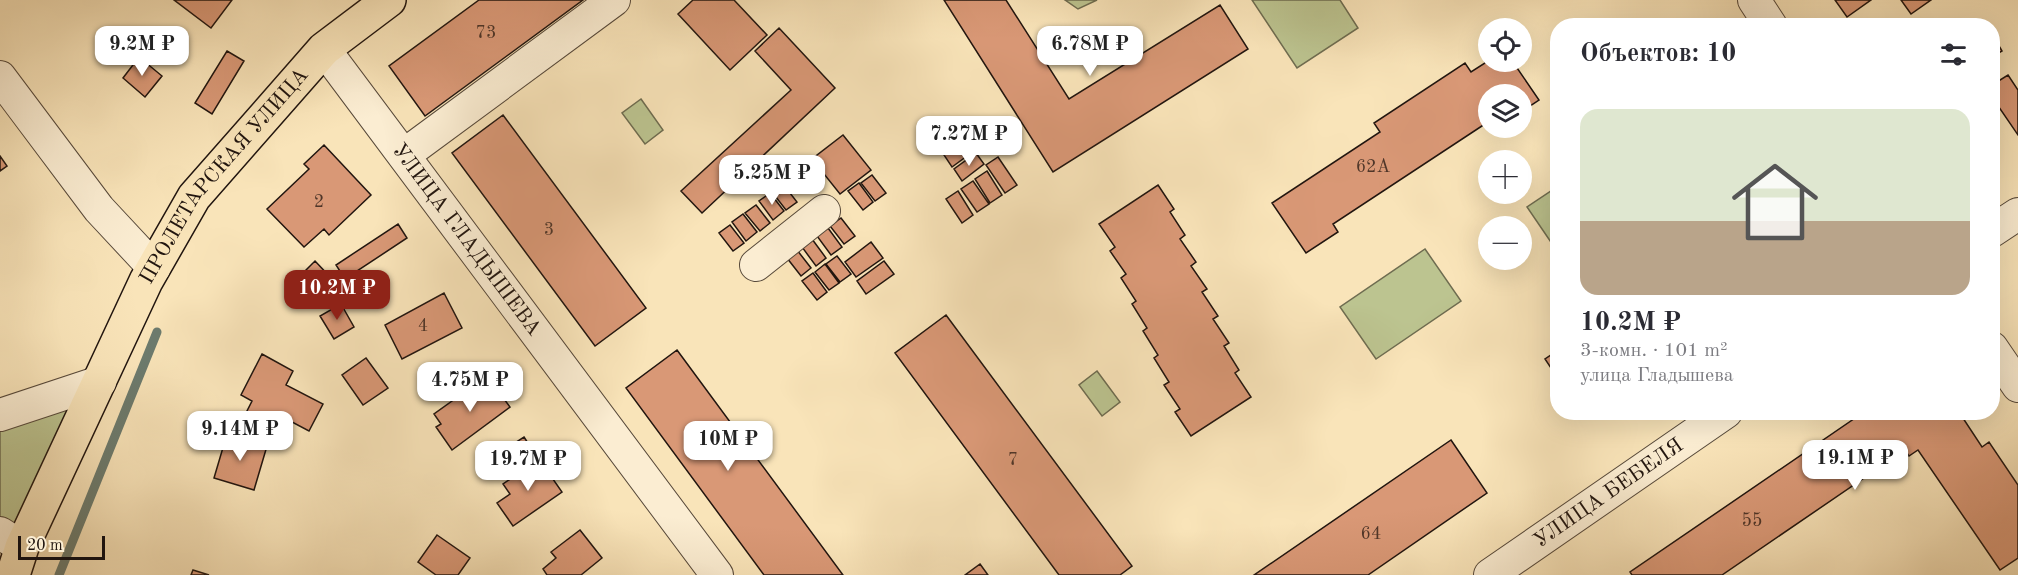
<!DOCTYPE html>
<html lang="ru">
<head>
<meta charset="utf-8">
<style>
	:root { --surface:#fff; --page:#f7f7f7; --text:#2b2b33; --muted:#7c7c81; --accent:#8f2418 }
	body { margin:0; font-family:"Old Standard TT",serif; background:var(--page); color:var(--text); height:100vh; display:flex; flex-direction:column; font-size:22px; white-space:nowrap }
	* { box-sizing:border-box; margin:0 }
	p { font-size:20px; color:var(--muted) }
	.icon { flex:none; width:33px; height:33px; fill:none; stroke:currentColor; stroke-width:2; stroke-linecap:round; stroke-linejoin:round }
	.map { position:relative; flex:1; overflow:hidden }
	.sheet { position:absolute; left:1550px; top:18px; width:450px; height:402px; display:flex; flex-direction:column; background:var(--surface); border-radius:24px; box-shadow:0 6px 24px #0002 }
	.sheet>* { flex:none }
	.tools { position:absolute; left:1478px; top:18px; display:grid; gap:12px }
	.tools a { display:grid; place-items:center; width:54px; height:54px; border-radius:50%; background:var(--surface); box-shadow:0 6px 24px #0002; font-size:30px }
	.scale { position:absolute; left:18px; bottom:15px; width:87px; box-sizing:border-box; padding-left:6px; border:3px solid #21150f; border-top:0; font-size:16px; line-height:21px; white-space:nowrap; color:#21150f; -webkit-text-stroke:4px #fbedd2; paint-order:stroke }
	.price { position:absolute; translate:-50% -51px; padding:0 14px; border-radius:12px; background:#fff; color:#222; font-size:20px; line-height:39px; filter:drop-shadow(0 2px 3px #0008) }
	.price::after { content:''; position:absolute; left:50%; top:36px; width:18px; height:14px; margin-left:-9px; background:inherit; clip-path:polygon(0 0,100% 0,50% 100%) }
	.price.on { background:var(--accent); color:#fff }
	ul { padding:0; list-style:none }
	li { display:grid; align-content:center; gap:12px; height:318px; padding:0 30px }
	li span { display:grid; place-items:center; height:186px; border-radius:18px; color:#555 }
	li>.icon { margin-inline-start:auto }
	span .icon { width:108px; height:108px; fill:#fffc; stroke-width:1 }
	li b { font-size:26px }
	h2 { display:flex; justify-content:space-between; align-items:center; height:72px; padding:0 30px; font-size:26px }
	.map>svg:first-child { display:block }
	.green { fill:#bcc490; stroke:#6e6c50; stroke-width:1.5 }
	.lines { fill:none; stroke-linecap:round; stroke-linejoin:round }
	.stream { stroke:#6c7b6e; stroke-width:9 }
	.building { fill:#d99876; stroke:#21150f; stroke-width:1.5 }
	.minor-casing { stroke:#57493a; stroke-width:34 }
	.major-casing { stroke:#21150f; stroke-width:36 }
	.minor { stroke:#fbedd2; stroke-width:32 }
	.major { stroke:#f9e4b9; stroke-width:33 }
	.labels { text-anchor:middle; dominant-baseline:central; stroke-width:6; stroke-linejoin:round; paint-order:stroke }
	.number-label { font-size:18px; fill:#4f3629 }
	.street-label { font-size:21px; fill:#21150f; stroke:#fbedd2 }
</style>
</head>
<body>
<div class="map">
<svg width="2018" height="575" viewBox="0 0 2018 575">
	<rect width="100%" height="100%" fill="#f9e4b9"/>
	<filter id="stains"><feTurbulence type="fractalNoise" baseFrequency=".00333" numOctaves="4"/><feColorMatrix values="0 0 0 0 .2 0 0 0 0 .09 0 0 0 0 .02 0 0 0 .5 -.17"/></filter>
	<radialGradient id="worn" r=".72"><stop offset=".6" stop-color="#630" stop-opacity="0"/><stop offset="1" stop-color="#630" stop-opacity=".3"/></radialGradient>
	<path class="green" d="M1065 0H1097L1078 9Z
		M1252 0H1340L1358 28 1297 68Z
		M641 99 663 130 645 144 622 113Z
		M1557 187V251L1527 207Z
		M1425 249 1461 301 1376 359 1340 307Z
		M1097 371 1120 402 1102 416 1079 385Z
		M100 382 22 547 0 533V415Z"/>
	<g class="lines">
		<path class="stream" d="M59 575 157 332"/>
	</g>
	<path class="building" d="M174 0H232L211 28Z
		M479 0H583L425 116 389 66Z
		M693 0H734L767 35 730 70 678 14Z
		M944 0H1006L1069 99 1220 5 1248 49 1053 172Z
		M1835 0H1871L1847 17Z
		M1901 0H1931L1911 14Z
		M1677 20 1681 26H1669Z
		M779 28 835 88 702 213 681 191 791 90 755 51Z
		M1995 39 2002 51 1992 57V41Z
		M227 51 244 61 212 114 195 103Z
		M139 57 162 76 145 97 123 78Z
		M1488 61 1513 62 1539 100 1521 112V94H1488V122L1333 224 1338 232 1306 253 1272 203 1380 132 1374 123 1465 63 1471 72Z
		M2008 75 2018 90V135L1992 97V85Z
		M503 115 646 308 595 346 452 153Z
		M957 125 965 136 942 153 934 141Z
		M843 135 871 170 840 194 812 159Z
		M966 139 975 150 952 167 944 155Z
		M324 145 371 195 329 235 324 229 304 247 267 209 309 169 304 164Z
		M976 153 984 164 962 181 954 169Z
		M0 156 7 166 0 171Z
		M998 157 1017 185 1005 193 986 165Z
		M810 166 821 179 806 191 795 178Z
		M987 171 1002 195 990 203 975 179Z
		M872 175 886 193 875 201 861 183Z
		M973 181 989 204 977 212 961 189Z
		M859 183 873 202 863 210 848 191Z
		M783 184 797 202 786 210 772 192Z
		M1158 185 1174 209 1170 212 1185 235 1180 239 1196 262 1191 266 1207 289 1202 292 1218 316 1213 319 1229 343 1224 346 1239 370 1235 373 1251 397 1191 436 1175 412 1180 409 1164 385 1169 382 1154 358 1158 355 1143 331 1147 328 1132 304 1136 301 1121 278 1126 274 1110 251 1115 247 1099 224Z
		M958 191 973 215 962 223 946 199Z
		M770 193 784 211 773 220 759 201Z
		M756 205 770 223 760 231 745 213Z
		M743 214 757 232 746 241 732 222Z
		M841 218 855 236 844 244 830 226Z
		M398 224 407 238 345 279 336 265Z
		M730 225 744 243 733 251 719 233Z
		M828 228 842 247 831 255 817 236Z
		M812 239 826 258 816 266 802 247Z
		M871 242 883 258 856 277 845 262Z
		M797 250 811 268 801 276 787 258Z
		M837 256 851 274 840 282 826 264Z
		M315 261 333 280 320 293 302 274Z
		M884 261 894 274 866 294 857 281Z
		M825 264 839 283 829 290 815 272Z
		M813 273 827 292 817 300 802 281Z
		M444 293 462 328 402 359 385 325Z
		M341 304 354 327 334 339 320 316Z
		M946 315 1132 566 1120 575H1059L895 353Z
		M677 350 843 575H764L626 388Z
		M1557 351V377L1545 359Z
		M262 354 293 371 286 385 323 404 309 431 275 413 270 423 247 411 252 401 241 395Z
		M366 358 388 388 363 405 342 375Z
		M487 376 510 407 452 450 436 427 441 424 434 414Z
		M1864 412H1959L1982 447 1989 442 2018 485V558L2000 570 1918 450 1909 456 1905 450 1722 575H1632L1630 572Z
		M227 434 267 446 254 490 214 478Z
		M524 437 535 454 509 470 498 454Z
		M1451 440 1487 493 1368 575H1254Z
		M539 459 562 492 513 526 497 503 510 494 503 484Z
		M580 530 602 558 581 575H547L543 569 556 558 551 552Z
		M437 535 470 558 458 575H436L418 562Z
		M980 564 988 575H965Z
		M193 570 209 575H191Z"/>
	<g class="lines">
		<defs>
			<g id="minor">
				<path d="M1754 0 1771 26"/>
				<path id="s1" d="M324 49 717 575"/>
				<path d="M0 77 99 209 154 268"/>
				<path d="M404 155 614 0"/>
				<path d="M1992 231 2018 214"/>
				<path d="M756 265 824 211"/>
				<path d="M1992 348 2018 386"/>
				<path d="M0 415 100 382"/>
				<path d="M0 533 22 547"/>
				<path id="s2" d="M1490 575 1726 412"/>
			</g>
			<g id="major">
				<path id="s3" d="M13 575 22 547 146 281 194 197 324 49 389 0"/>
			</g>
		</defs>
		<use href="#minor" class="minor-casing"/>
		<use href="#major" class="major-casing"/>
		<use href="#minor" class="minor"/>
		<use href="#major" class="major"/>
	</g>
	<g class="labels">
		<g class="number-label">
			<text x="486" y="33">73</text>
			<text x="1373" y="167">62А</text>
			<text x="319" y="202">2</text>
			<text x="549" y="230">3</text>
			<text x="423" y="326">4</text>
			<text x="1013" y="460">7</text>
			<text x="1752" y="521">55</text>
			<text x="1371" y="534">64</text>
		</g>
		<g class="street-label">
			<text stroke="none"><textPath href="#s3" startOffset="454">ПРОЛЕТАРСКАЯ УЛИЦА</textPath></text>
			<text stroke="none"><textPath href="#s1" startOffset="238">УЛИЦА ГЛАДЫШЕВА</textPath></text>
			<text stroke="none"><textPath href="#s2" startOffset="144">УЛИЦА БЕБЕЛЯ</textPath></text>
		</g>
	</g>
	<rect width="100%" height="100%" filter="url(#stains)"/>
	<rect width="100%" height="100%" fill="url(#worn)"/>
</svg>
<div class="tools">
<a><svg class="icon" aria-label="locate" viewBox="0 0 24 24"><circle cx="12" cy="12" r="6"/><path d="M12 2v4M12 18v4M2 12h4M18 12h4"/></svg></a>
<a><svg class="icon" aria-label="layers" viewBox="0 0 24 24"><path d="M12 4l9 5-9 5-9-5zM3 14l9 5 9-5"/></svg></a>
<a>+</a>
<a>−</a>
</div>
<div class="scale">20 m</div>
<b class="price" style="left:142px;top:77px">9.2M ₽</b>
<b class="price" style="left:1090px;top:77px">6.78M ₽</b>
<b class="price" style="left:969px;top:167px">7.27M ₽</b>
<b class="price" style="left:772px;top:206px">5.25M ₽</b>
<b class="price on" style="left:337px;top:321px">10.2M ₽</b>
<b class="price" style="left:470px;top:413px">4.75M ₽</b>
<b class="price" style="left:240px;top:462px">9.14M ₽</b>
<b class="price" style="left:728px;top:472px">10M ₽</b>
<b class="price" style="left:1855px;top:491px">19.1M ₽</b>
<b class="price" style="left:528px;top:492px">19.7M ₽</b>
<section class="sheet">
<h2>Объектов: 10<svg class="icon" aria-label="filters" viewBox="0 0 24 24"><path d="M4 7h16M4 17h16"/><circle cx="9" cy="7" r="2"/><circle cx="15" cy="17" r="2"/></svg></h2>
<ul>
<li><span style="background:linear-gradient(#dfe7d0 60%,#b9a48a 0)"><svg class="icon" aria-label="home" viewBox="0 0 24 24"><path d="M3 11l9-7 9 7M6 9v11h12V9"/></svg></span><div><b>10.2M ₽</b><p>3-комн. · 101 m²</p><p>улица Гладышева</p></div></li>
</ul>
</section>
</div>
</body>
</html>
